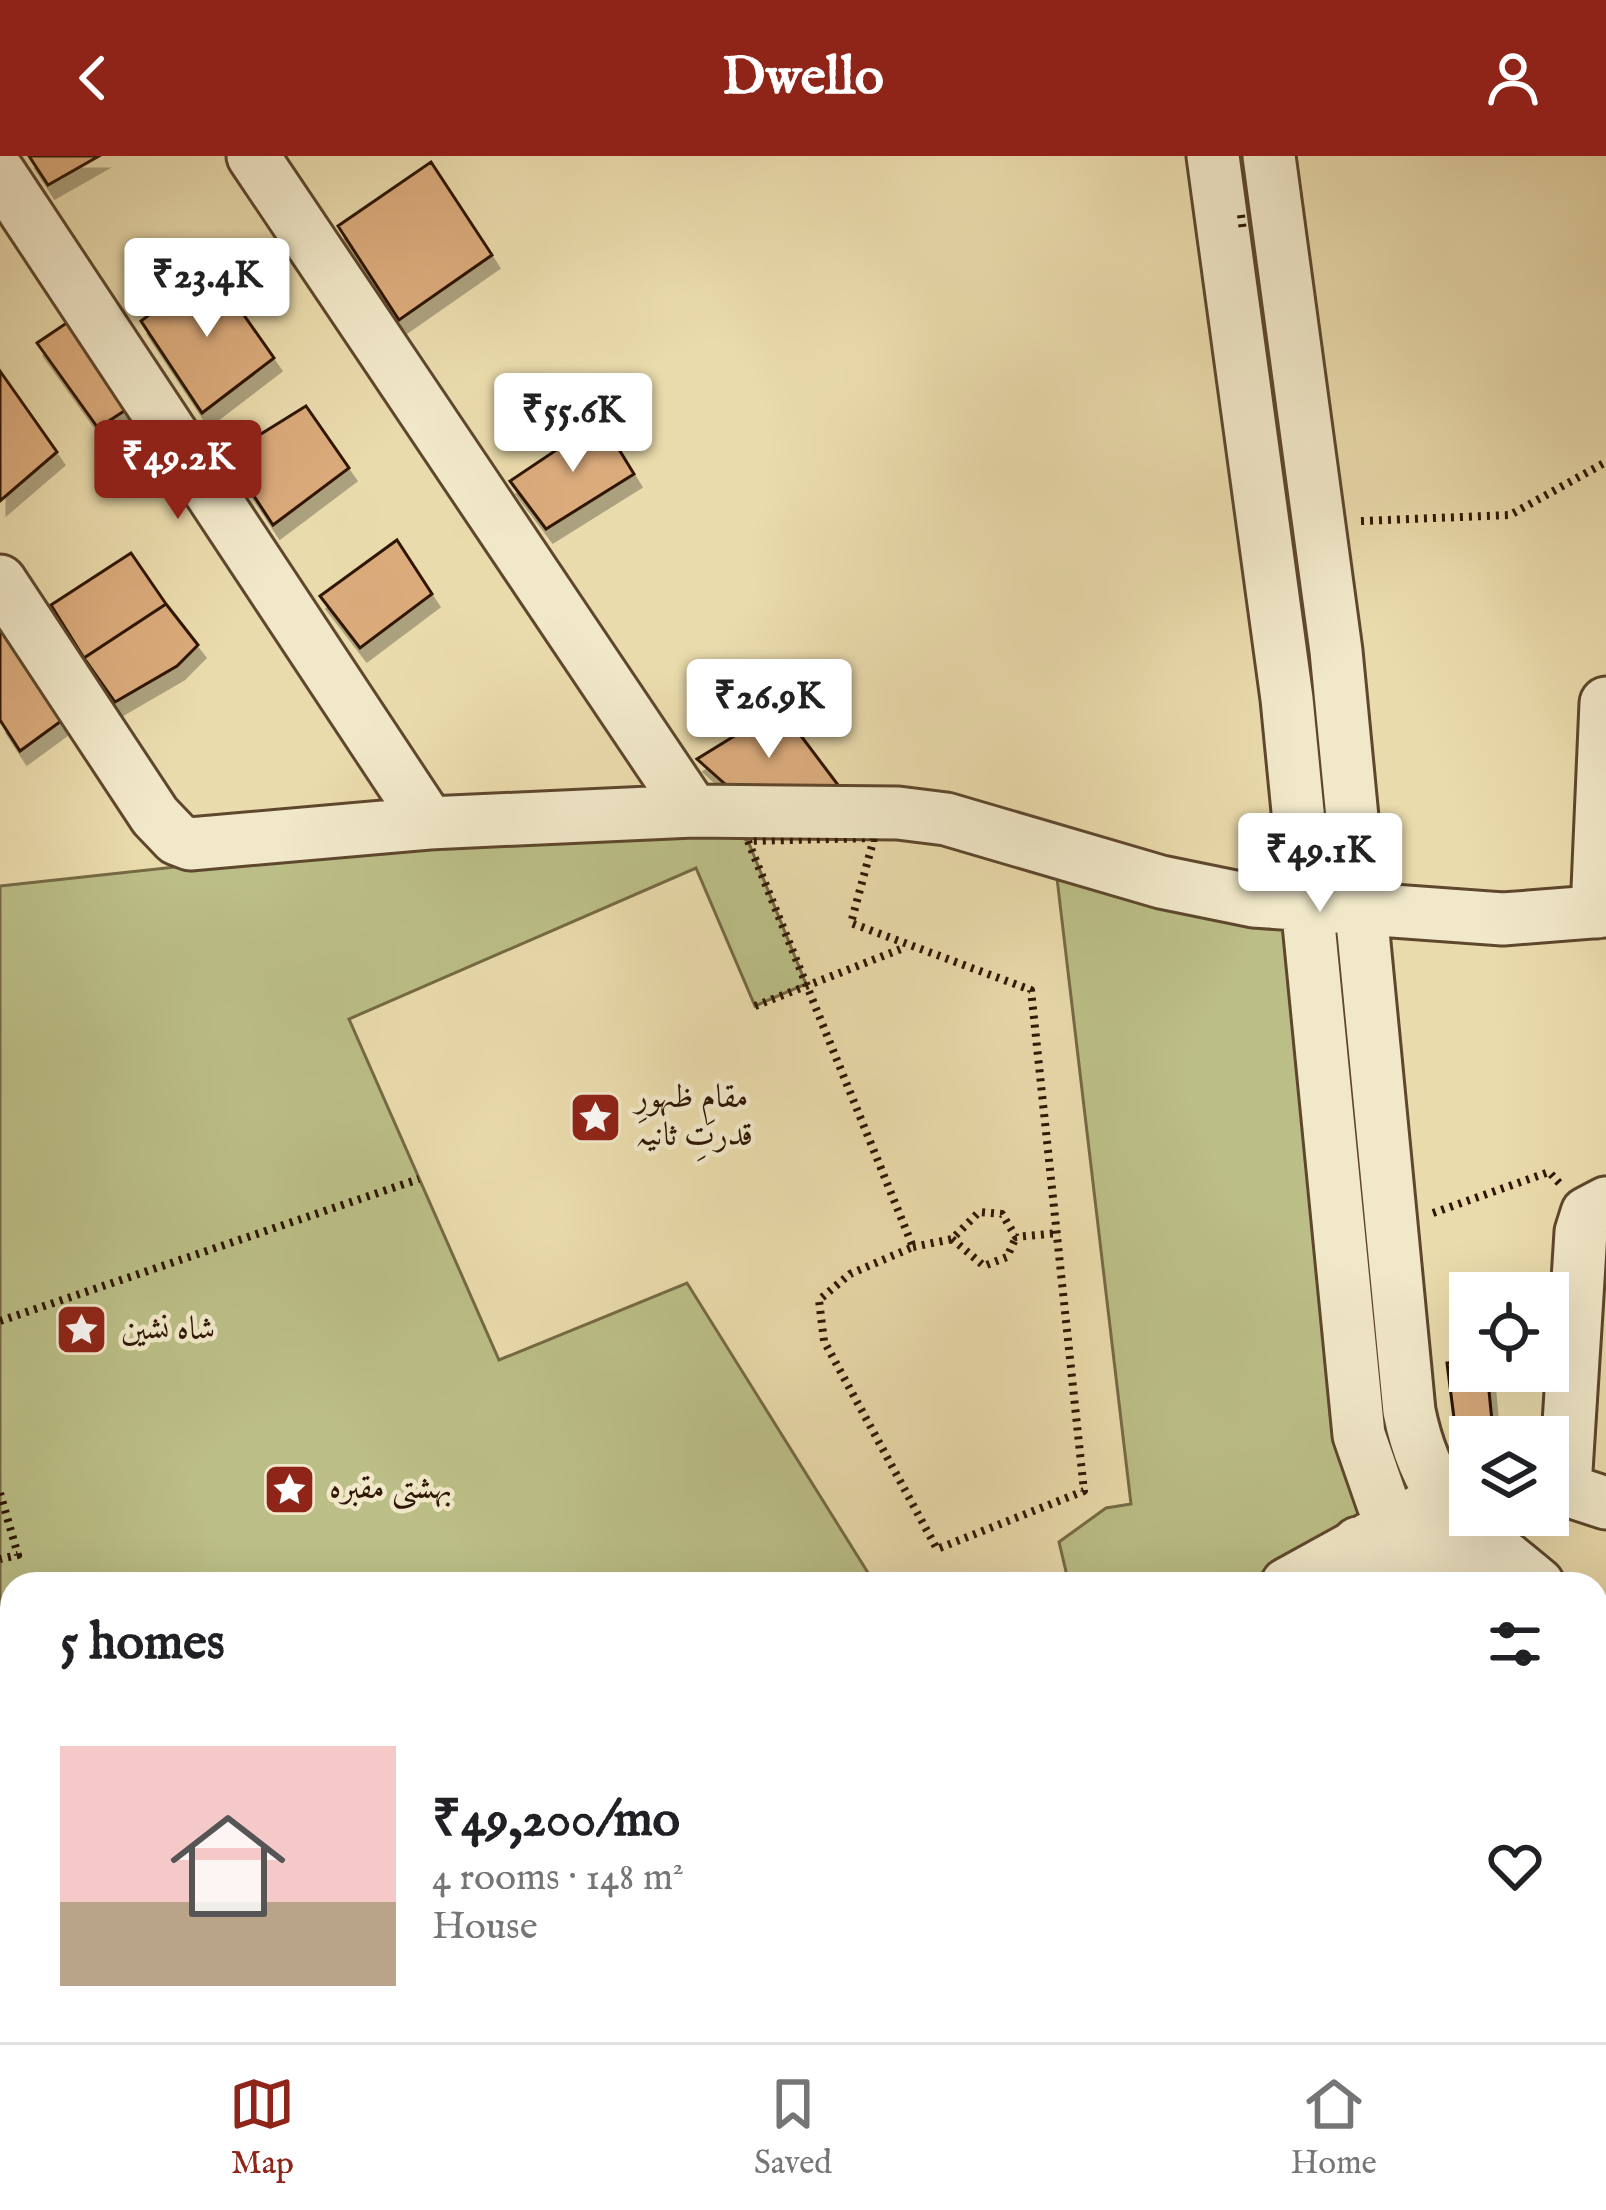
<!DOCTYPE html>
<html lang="en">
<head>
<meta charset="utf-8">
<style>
	:root { --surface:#fff; --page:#f6f6f6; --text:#202124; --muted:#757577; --line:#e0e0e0; --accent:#8f2418 }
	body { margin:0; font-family:"IM FELL English",Amiri,serif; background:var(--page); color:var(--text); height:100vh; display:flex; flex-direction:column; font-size:45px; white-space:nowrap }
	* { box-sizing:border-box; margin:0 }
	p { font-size:39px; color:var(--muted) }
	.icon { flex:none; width:66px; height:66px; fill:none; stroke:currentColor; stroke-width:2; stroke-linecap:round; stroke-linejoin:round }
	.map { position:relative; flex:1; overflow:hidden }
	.drawer { position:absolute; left:0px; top:1416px; width:1608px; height:471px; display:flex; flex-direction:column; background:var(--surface); border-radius:36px 36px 0 0; box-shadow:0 12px 48px #0002 }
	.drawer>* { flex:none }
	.tools { position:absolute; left:1449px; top:1116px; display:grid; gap:24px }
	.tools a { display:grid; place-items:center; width:120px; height:120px; border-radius:0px; background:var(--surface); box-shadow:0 12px 48px #0002; font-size:60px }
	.price { position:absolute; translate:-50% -102px; padding:0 27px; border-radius:12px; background:#fff; color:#222; font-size:39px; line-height:78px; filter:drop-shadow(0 3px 6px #0008) }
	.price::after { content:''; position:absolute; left:50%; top:72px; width:36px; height:27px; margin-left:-18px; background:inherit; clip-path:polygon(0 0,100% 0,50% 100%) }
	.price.current { background:var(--accent); color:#fff }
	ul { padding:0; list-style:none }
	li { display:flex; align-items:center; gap:36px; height:300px; padding:0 60px }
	li span { display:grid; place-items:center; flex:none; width:336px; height:240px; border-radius:0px; color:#555 }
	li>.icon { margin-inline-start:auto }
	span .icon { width:144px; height:144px; fill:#fffc; stroke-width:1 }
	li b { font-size:51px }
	h2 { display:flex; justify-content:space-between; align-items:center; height:144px; padding:0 60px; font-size:51px }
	header { display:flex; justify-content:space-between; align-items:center; height:156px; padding:0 60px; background:var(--accent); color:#fff; font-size:54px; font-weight:700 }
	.dock { display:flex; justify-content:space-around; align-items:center; height:168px; border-top:3px solid var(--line); background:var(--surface); font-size:33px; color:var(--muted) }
	.dock a { display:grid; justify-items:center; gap:6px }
	.dock .current { color:var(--accent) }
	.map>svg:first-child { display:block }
	.green { fill:#bbbe86; stroke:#756a44; stroke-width:3 }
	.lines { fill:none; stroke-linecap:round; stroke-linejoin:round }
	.stream { stroke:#6e786a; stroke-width:12 }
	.building { fill:#dbab7c; stroke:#2f1603; stroke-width:3; filter:url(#shadow) }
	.minor-casing { stroke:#5e472d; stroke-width:57 }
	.path { stroke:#2f1603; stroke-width:8; stroke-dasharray:3 6; stroke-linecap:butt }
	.minor { stroke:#f1e8c9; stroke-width:51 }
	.path-bridge { stroke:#2f1603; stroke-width:8; stroke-dasharray:3 6; stroke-linecap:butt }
	.labels { text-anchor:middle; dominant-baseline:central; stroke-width:9; stroke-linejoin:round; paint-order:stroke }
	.poi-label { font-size:33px; fill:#2f1603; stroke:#f1e8c9; text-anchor:start }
</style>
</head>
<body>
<header><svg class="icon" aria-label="back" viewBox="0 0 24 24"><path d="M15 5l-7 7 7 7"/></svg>Dwello<svg class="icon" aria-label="person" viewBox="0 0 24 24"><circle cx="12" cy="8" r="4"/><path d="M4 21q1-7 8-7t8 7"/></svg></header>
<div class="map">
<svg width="1606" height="1886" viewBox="0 0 1606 1886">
	<defs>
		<filter id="shadow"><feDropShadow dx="7" dy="13" stdDeviation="0" flood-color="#0004"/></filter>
	</defs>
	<rect width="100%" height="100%" fill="#eadbac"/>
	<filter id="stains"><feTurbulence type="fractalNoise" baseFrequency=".00167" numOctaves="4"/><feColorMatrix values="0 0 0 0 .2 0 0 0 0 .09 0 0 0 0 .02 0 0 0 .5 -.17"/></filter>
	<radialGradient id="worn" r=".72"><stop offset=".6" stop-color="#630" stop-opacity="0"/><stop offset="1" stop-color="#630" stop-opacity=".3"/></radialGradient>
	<path class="green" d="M693 655 748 685 806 828 755 850 696 712 349 863 499 1204 687 1127 875 1428H12V1875H649L636 1886H0V730Z
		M1054 697 1305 749 1383 1348 1287 1428H1069L1059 1386 1106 1352 1131 1348Z"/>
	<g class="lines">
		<path class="stream" d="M1306 494 1332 725
			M1362 1053 1372 1128"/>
	</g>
	<path class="building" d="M29 0H99L48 29Z
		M431 6 492 99 399 164 338 70Z
		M211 112 274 202 202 257 141 165Z
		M80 158 138 246 98 272 37 187Z
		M0 215 57 296 0 345Z
		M306 250 349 312 273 369 227 299Z
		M601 264 634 318 546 373 510 325Z
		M397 384 432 438 360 492 320 440Z
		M131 397 166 448 84 502 51 449Z
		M0 435 79 552 20 595 0 564Z
		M166 448 198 489 177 510 115 546 84 502Z
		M780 552 838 629 800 640 748 639 725 628 697 603Z
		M1470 1204V1215H1487L1492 1265 1455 1270 1447 1207Z
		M1606 1826V1886H1461L1478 1875H1596V1837Z"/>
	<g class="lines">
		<defs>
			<path id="minor" d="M253 0 693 655
				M1213 0 1287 543 1359 1279 1383 1348 1464 1428
				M1269 0 1336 495 1409 1255C1428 1349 1468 1369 1538 1428
				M0 18 429 667
				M0 425 155 660 177 683 190 688 429 667 693 655 898 657 946 663 1161 726 1254 745 1503 763 1606 755
				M1597 756 1606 547
				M1548 1328 1606 1347
				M1565 1331 1581 1076 1587 1057 1606 1047
				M1358 1387 1401 1428
				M1287 1428 1425 1352
				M1596 1475 1606 1483
				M1596 1534 1606 1542
				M1596 1615 1606 1625
				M756 1875 764 1886
				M1041 1875 1048 1886
				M1173 1875 1181 1886
				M636 1886 649 1875
				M1096 1886 1111 1875"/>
		</defs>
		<use href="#minor" class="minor-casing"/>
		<path class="path" d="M1361 365 1510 359 1606 306
			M874 682 851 767 1031 834 1084 1335 937 1393 824 1185 819 1144 850 1118 913 1091 748 685Z
			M755 850 906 791
			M1433 1057 1549 1016 1562 1030
			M952 1083 984 1110 1007 1101 1016 1081
			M913 1091 952 1083 979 1056 1002 1058 1016 1081 1059 1077
			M0 1165 419 1023
			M0 1337 18 1399 0 1403"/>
		<use href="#minor" class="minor"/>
		<path class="path-bridge" d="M1241 59 1243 75"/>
	</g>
	<defs>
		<symbol id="sight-square" viewBox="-11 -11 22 22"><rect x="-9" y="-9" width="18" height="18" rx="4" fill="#8f2418" stroke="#f1e8c9"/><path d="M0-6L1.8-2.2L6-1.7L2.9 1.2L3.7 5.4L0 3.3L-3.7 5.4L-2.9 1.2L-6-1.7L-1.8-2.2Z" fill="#fff"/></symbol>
	</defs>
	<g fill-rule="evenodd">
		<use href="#sight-square" x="566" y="932" width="59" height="59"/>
		<use href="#sight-square" x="52" y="1144" width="59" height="59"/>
		<use href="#sight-square" x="260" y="1304" width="59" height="59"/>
	</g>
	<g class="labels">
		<g class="poi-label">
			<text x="635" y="942">مقامِ ظہورِ<tspan x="635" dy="38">قدرتِ ثانیہ</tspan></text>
			<text x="121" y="1174">شاہ نشین</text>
			<text x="329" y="1333">بہشتی مقبرہ</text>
		</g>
	</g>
	<rect width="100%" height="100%" filter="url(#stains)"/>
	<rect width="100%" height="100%" fill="url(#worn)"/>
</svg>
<div class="tools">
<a><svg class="icon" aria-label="locate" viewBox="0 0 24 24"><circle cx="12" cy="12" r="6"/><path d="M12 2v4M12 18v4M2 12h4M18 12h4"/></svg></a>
<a><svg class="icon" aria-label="layers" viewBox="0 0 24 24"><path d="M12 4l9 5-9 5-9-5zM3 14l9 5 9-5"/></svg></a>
</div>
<b class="price" style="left:207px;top:184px">₹23.4K</b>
<b class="price" style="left:573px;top:319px">₹55.6K</b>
<b class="price current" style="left:178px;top:366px">₹49.2K</b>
<b class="price" style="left:769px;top:605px">₹26.9K</b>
<b class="price" style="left:1320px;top:759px">₹49.1K</b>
<section class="drawer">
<h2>5 homes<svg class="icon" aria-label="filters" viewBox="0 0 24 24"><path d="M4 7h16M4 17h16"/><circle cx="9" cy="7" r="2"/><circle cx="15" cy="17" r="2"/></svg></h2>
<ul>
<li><span style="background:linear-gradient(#f6c9c9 65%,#b9a48a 0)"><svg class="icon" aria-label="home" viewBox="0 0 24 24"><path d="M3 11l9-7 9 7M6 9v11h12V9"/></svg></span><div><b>₹49,200/mo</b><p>4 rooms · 148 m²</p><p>House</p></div><svg class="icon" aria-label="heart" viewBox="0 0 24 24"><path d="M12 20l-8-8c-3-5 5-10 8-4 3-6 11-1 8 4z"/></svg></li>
</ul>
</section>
</div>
<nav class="dock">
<a class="current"><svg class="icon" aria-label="map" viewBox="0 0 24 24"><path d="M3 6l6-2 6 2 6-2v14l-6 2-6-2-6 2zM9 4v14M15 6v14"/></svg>Map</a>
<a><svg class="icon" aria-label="saved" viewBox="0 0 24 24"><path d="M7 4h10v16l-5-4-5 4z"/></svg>Saved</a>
<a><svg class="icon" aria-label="home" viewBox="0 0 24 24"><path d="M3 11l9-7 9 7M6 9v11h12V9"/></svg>Home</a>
</nav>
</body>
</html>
